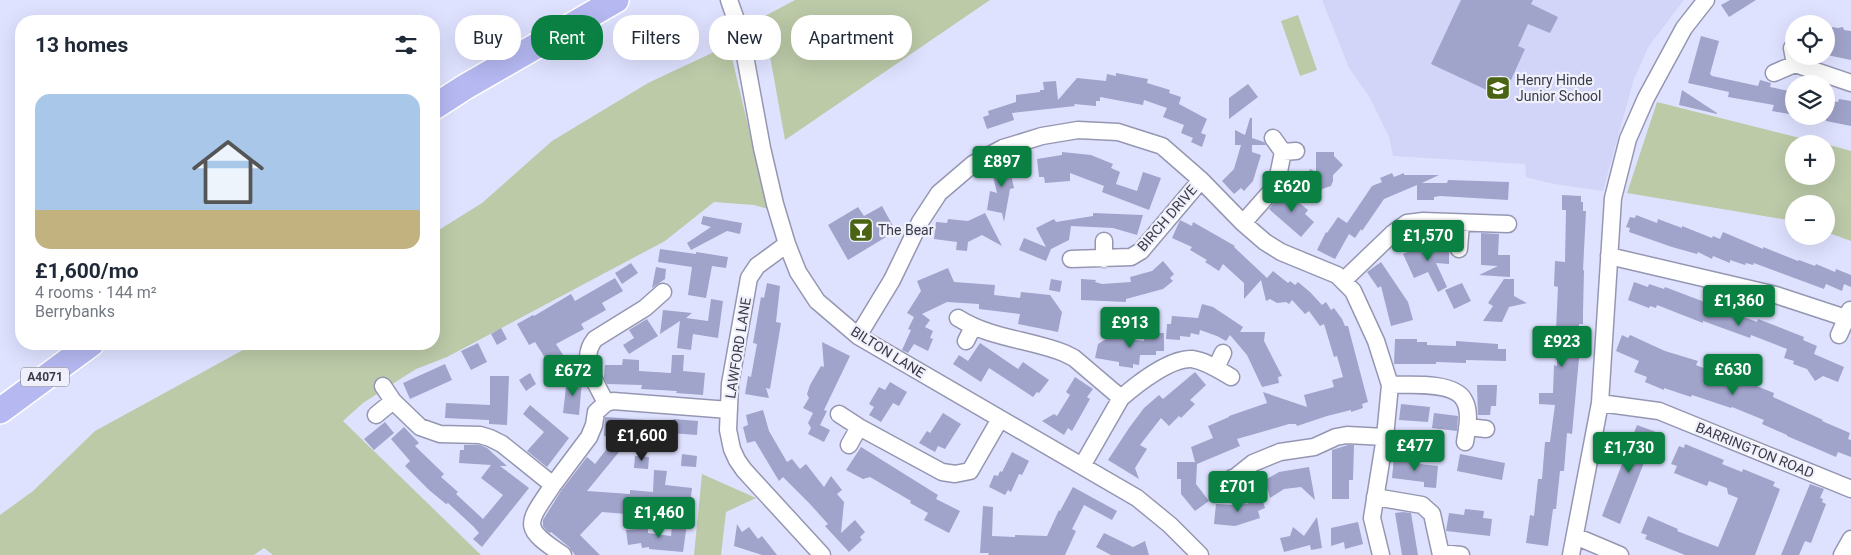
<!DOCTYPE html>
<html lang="en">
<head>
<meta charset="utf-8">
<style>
	:root { --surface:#fff; --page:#f6f6f7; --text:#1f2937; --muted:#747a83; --line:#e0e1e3; --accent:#0b8043 }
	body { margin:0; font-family:Roboto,sans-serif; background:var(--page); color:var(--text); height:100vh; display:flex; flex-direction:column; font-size:19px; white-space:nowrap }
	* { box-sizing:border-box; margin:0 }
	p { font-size:16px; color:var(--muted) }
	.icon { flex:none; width:28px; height:28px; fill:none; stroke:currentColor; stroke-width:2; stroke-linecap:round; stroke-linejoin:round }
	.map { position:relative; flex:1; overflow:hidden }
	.side { position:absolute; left:15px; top:15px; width:425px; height:335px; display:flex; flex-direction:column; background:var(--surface); border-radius:20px; box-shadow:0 5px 20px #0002 }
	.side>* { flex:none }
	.banner { position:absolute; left:455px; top:15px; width:475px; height:45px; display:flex; gap:10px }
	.controls { position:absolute; left:1785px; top:15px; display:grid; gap:10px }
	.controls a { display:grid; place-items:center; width:50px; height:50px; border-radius:50%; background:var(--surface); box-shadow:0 5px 20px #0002; font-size:25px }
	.price { position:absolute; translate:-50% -42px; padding:0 11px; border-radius:5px; background:var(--accent); color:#fff; font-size:16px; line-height:32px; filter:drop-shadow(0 1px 2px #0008) }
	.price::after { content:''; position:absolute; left:50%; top:30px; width:15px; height:11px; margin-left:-8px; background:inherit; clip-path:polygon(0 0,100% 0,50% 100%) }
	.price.active { background:#222; color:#fff }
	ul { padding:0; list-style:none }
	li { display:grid; align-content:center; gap:10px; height:265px; padding:0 20px }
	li+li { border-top:1px solid var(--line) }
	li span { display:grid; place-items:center; height:155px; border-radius:15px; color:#555 }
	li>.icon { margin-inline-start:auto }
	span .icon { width:90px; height:90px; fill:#fffc; stroke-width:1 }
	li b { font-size:21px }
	h2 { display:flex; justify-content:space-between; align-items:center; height:60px; padding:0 20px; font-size:21px }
	.tag { padding:0 18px; border-radius:20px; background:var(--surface); box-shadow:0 5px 20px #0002; font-size:18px; line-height:45px }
	.tag.active { background:var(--accent); color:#fff }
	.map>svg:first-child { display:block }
	.built { fill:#d2d5f8 }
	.green { fill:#bccaa8 }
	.building { fill:#a0a3ca }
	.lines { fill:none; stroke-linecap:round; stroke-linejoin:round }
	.minor-casing { stroke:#9597b2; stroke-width:19 }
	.highway-casing { stroke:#fff; stroke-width:28 }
	.minor { stroke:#fff; stroke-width:16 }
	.highway { stroke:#b5b8f1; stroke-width:25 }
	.labels { text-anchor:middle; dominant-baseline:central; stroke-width:4.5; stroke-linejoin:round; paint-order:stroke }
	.shield { fill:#eff0fc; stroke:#70717d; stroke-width:1 }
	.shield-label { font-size:12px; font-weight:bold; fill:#3a3b47 }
	.poi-label { font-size:14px; fill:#3a3b47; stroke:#eff0fc; text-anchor:start }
	.street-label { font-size:14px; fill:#3a3b47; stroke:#eff0fc }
</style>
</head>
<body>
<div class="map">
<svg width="1851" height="555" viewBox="0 0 1851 555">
	<rect width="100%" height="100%" fill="#dfe2ff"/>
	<path class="built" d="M1322 0H1684L1649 46 1634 79 1603 191 1554 184 1526 177 1525 164 1393 156 1389 137 1370 98 1349 68Z"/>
	<path class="green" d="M795 0H990L785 140 763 17Z
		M1298 15 1317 70 1300 76 1281 21Z
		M729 45 755 155 772 210 754 205 714 202 665 241 447 357 416 369 363 403 343 421 481 555H273L264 548 254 555H0V515L33 491 95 431 254 344H434V233L482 203 552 141 648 83Z
		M1657 102 1824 144H1794V176H1826V144L1851 151V241L1826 232V204H1794V221L1627 193Z
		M702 474 756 498 726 512 721 555H694Z"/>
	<path class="building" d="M1461 0H1533L1531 4 1558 17 1550 33 1528 24 1518 46 1525 49 1511 80 1499 75 1491 92 1431 64Z
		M1730 0H1756L1729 17 1721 5Z
		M1832 27 1838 28 1843 27 1844 30 1851 31V60L1827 55Z
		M1701 36 1719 41 1710 74 1712 76 1758 86 1760 80 1771 83 1770 87 1794 92V115L1772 111 1774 105 1728 97 1729 92 1688 83Z
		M1116 73 1148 79 1147 83 1170 90 1169 93 1181 97 1179 104 1207 119 1201 133 1206 135 1202 147 1191 142 1193 138 1181 133 1184 125 1163 117 1167 108 1144 100 1143 105 1100 97V101H1096V106L1074 104 1075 106 1012 113 1014 120 987 129 983 117 989 115 988 111 1016 102V95L1040 92V90H1044L1043 82 1056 81 1058 100 1077 78 1106 81 1107 74 1116 76Z
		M1248 84 1258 97 1229 119V98Z
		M1682 90 1717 113V114L1679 105Z
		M1839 99 1851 101V126L1826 121V100L1838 102Z
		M1250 118H1252V138L1264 142 1266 145H1252V152L1261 155 1253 181 1244 191 1241 188 1234 194 1222 181 1234 169 1241 145H1235V130L1245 135Z
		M1062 152 1091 155 1113 164 1111 168 1120 172 1116 184 1137 191 1143 172 1161 178 1149 210 1102 192 1104 186 1070 173V181L1045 183 1044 177H1039L1037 159 1062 155Z
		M1316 152H1334V156L1343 165 1333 175V181L1331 186 1322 189 1319 195 1303 188 1310 169 1316 172Z
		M1014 163 1017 173 1011 175 1014 188 1010 189 1004 222 1002 213 987 210 990 191 997 193 991 168Z
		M1392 173 1394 177 1404 173V175H1439L1422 183H1447L1448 180 1509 182 1508 200 1440 196 1434 197V200H1417V185L1384 199 1362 231 1361 229 1355 238 1349 234 1335 259 1317 250 1326 232 1327 233 1338 217 1347 223 1372 186 1382 182 1380 178Z
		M1284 190 1308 210 1305 214 1314 222 1301 237 1269 209Z
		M1562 195 1581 196V202H1583V211H1586L1583 270H1584L1583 313V324H1579V358L1572 434 1567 433 1564 471H1560L1556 509H1553L1548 546 1526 543 1530 515 1534 516 1538 479H1542L1545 442H1550L1555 405 1539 404V393H1553L1554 365 1557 366V331L1556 330 1558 287 1554 286 1555 261 1565 262 1566 210H1562Z
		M882 206 893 226 891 234 848 260 828 225 858 207 864 216Z
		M985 213 1002 246 982 235 968 242 967 251 956 250 957 242 934 239 936 222 947 223 948 219 968 221Z
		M1093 213 1143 215 1137 235 1113 228 1071 226 1069 240 1051 249 1046 261 1019 250 1024 238 1046 247 1036 228 1054 219 1056 222 1093 216Z
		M1636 215 1657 223 1658 219 1682 228V226L1712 238 1713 236 1720 239 1723 232 1763 249V247L1798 261 1799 260 1815 266 1816 264 1835 272 1836 269 1851 275V287L1844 284 1842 291 1826 284 1824 289 1754 263 1753 265 1746 263 1745 265 1730 260V263L1713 256 1712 259 1698 252 1697 254 1672 247 1629 232 1630 228 1626 227 1630 217 1635 218Z
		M703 216 742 223 740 234 727 231 691 250 687 243 711 227 701 224Z
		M1180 220 1192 226 1193 222 1235 246 1234 247 1267 278 1273 271 1288 283 1290 281 1295 285 1298 282 1310 292 1322 305 1326 302 1331 310 1334 308 1342 319 1345 326H1348L1368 402 1362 404 1363 408 1351 412V410L1327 416 1297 426 1296 424H1289L1237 439 1240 446 1197 464 1196 484 1209 501 1195 511 1181 494V479H1177V462H1195L1191 447 1213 438 1208 426 1229 417V416L1267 403 1263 392 1307 407 1304 395 1334 387 1332 380 1343 377 1337 356 1334 357 1324 324 1320 326 1309 311 1305 314 1292 300 1289 304 1286 302 1277 303 1270 299 1266 301 1261 280 1244 299V283L1223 264 1219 271 1205 262 1207 260 1190 250 1192 247 1172 238Z
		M1481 233 1499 234 1498 255H1510V277L1479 275 1498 266 1481 265Z
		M1407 244 1449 246V264L1436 263 1447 287 1438 292 1428 272 1414 278 1403 254 1410 251Z
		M660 249 696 254V252L728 257 726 268 712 266 706 298 688 295 692 267 658 262Z
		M1163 261 1174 274 1170 278 1173 281 1163 289 1126 299V302L1081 300V279L1096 280 1095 282 1102 284 1131 282 1130 277 1152 271Z
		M1381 262 1408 302 1413 320 1391 326 1381 286 1378 288 1367 272Z
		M631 263 638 273 622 284 615 273Z
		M656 267 666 269 665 279 652 288Z
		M948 268 954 282 995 285 994 295 1020 298 1021 292 1050 295 1062 312 1058 332 1018 324 1020 314 979 309V304L947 302 922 314 930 320 925 327 933 331 930 338 933 339 928 351 914 344 908 353 902 350 911 330 908 329 914 317 907 313 921 291 917 281Z
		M615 278 623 291 602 303 606 310 581 324 584 329 556 344 567 361 562 364 566 371 557 377 535 342 529 345 517 324 533 315 534 316 571 294 575 301Z
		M1051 279 1062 281 1060 292 1049 290Z
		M1504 279H1514V296L1527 303 1509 307 1502 322 1483 321 1493 306 1488 303Z
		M1634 282 1648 287 1649 284 1664 289 1665 287 1757 322 1758 319 1804 337 1803 340 1817 346 1814 354 1844 367 1838 382 1823 376 1815 381 1807 369 1793 364 1794 361 1784 358 1787 349 1764 340 1751 335 1750 338 1703 321V323L1657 305 1656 308 1650 306 1649 308 1628 300Z
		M767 283 780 286 776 322 781 323 770 389 766 388 769 398 745 394 748 376 751 377 757 344 753 343 761 297 764 298Z
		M1462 283 1471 301 1454 309 1445 290Z
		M711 299 723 301 718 338 693 334 691 350 677 348 680 321 660 334 663 310 692 313 686 318 708 321Z
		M1202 304 1213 307 1243 327 1240 332H1265L1264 341 1282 376 1278 377 1279 383 1262 387 1247 355 1230 335 1226 341 1217 336 1200 330 1199 335 1191 333 1190 337 1180 336V340L1166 339 1167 324H1171L1172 316 1198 318Z
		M647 319 658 336 629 354 623 345 634 338 629 330Z
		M501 328 507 339 497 345 491 334Z
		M1116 333 1120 338 1144 341V333H1164V351H1156V355H1140L1139 365 1133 364V368L1119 366V362L1095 358 1098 344Z
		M1622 335 1628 338 1630 335 1665 351 1698 361 1696 365 1723 376 1724 373 1774 393 1773 397 1823 420 1822 421 1850 433 1848 439 1851 440V457L1838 452 1836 457 1787 436V435L1762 424 1764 420 1732 407 1731 408 1692 395 1691 397 1664 388V390L1645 382 1647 377 1634 372 1639 361 1616 351Z
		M1395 339H1417V342H1427V345L1456 346V341L1498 344V349H1506V361L1466 360V363L1436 362V364H1394Z
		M822 342 850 356 824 410 827 411 820 425 830 430 824 442 808 434 811 428 808 423 813 413 803 408 809 398 807 394 810 385 821 366 824 367Z
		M478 343 487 362 471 370 461 351Z
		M980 343 1018 369 1023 362 1049 380 1039 393 1037 392 1033 397 989 368 981 382 953 364 959 355 968 361Z
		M672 355H684L683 371 705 373 703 395 676 393 677 391 641 389 642 385 607 384 604 378 605 365H622L623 359 639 360V371L671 373Z
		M445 364 452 380 410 399 403 383Z
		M1195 372 1206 385 1190 400 1195 404 1181 418 1179 416 1169 426 1161 418 1140 445 1147 449 1135 468 1139 479 1108 460 1129 428 1144 408 1159 395 1163 399Z
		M530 373 536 384 526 391 519 380Z
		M490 376H509L507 425 489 424V420L445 418 446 403 490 405Z
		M1075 377 1093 389 1087 397 1090 399 1072 431 1068 428 1064 435 1042 421 1054 414 1057 416 1070 395 1066 392Z
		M567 379 582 381 579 415 563 413Z
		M890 382 907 392 899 406 893 403 881 422 869 415 874 407 869 404 879 387 885 390Z
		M1477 385H1497L1496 406H1491L1490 415H1478Z
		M1401 404 1430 407 1428 422 1399 420Z
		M530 405 569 438 547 467 527 451 544 432 523 414Z
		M763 410 769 431 787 462 792 459 800 469 806 464 824 487 831 476 842 490 837 494 844 502 841 533 855 520 865 532 860 537 862 540 849 552 825 526 828 524 810 504 783 477 779 481 755 441 747 443 743 427 748 425 746 415Z
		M943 413 961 424 945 449 938 446 935 452 919 443 927 431 930 433Z
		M1434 413 1458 416 1457 431 1432 428Z
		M605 417 673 422 674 419 698 421 697 435 629 430 628 441 587 491 630 494V490L653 492 654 470 667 471 665 485 692 488 690 505 688 510 674 508V504L652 501V506L627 504 626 514 602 512 580 535 600 555H575L569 547 551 532 550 533 547 531 543 526V520L561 491 587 457 595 464 616 437 604 436Z
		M385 422 394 433 374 450 364 439Z
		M1637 425 1656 432 1620 524 1602 516Z
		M404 427 419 443 415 446 444 474 441 477 458 492 456 494 483 519 503 495 481 478 491 465 459 463 460 450H464V445H480L487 448 507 466H500L529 488 482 547 473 539 479 533 474 527 448 503 446 504 429 490 405 466 410 461 391 439Z
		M1685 444 1724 460 1722 464 1742 472 1743 469 1775 482 1773 486 1780 489 1755 555H1685L1645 539 1647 535 1641 533 1648 516 1678 529 1677 531 1718 547 1738 498 1728 494 1727 488 1709 481 1707 486 1674 473 1677 466 1671 464 1679 446 1684 448Z
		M1348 445H1354L1353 480H1349V499H1332V450Z
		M861 447 938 495 936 499 960 511 949 533 924 520 928 513 910 503 911 501 870 477 863 479 846 470Z
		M1012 452 1029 461 1022 475 1019 474 1011 492 1008 490 1005 495 989 487 994 475 998 476 1000 471 1002 472Z
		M682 454 697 456 696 467 681 466Z
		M1460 454 1505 463 1502 480 1457 471Z
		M635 456 649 457 648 469 634 468Z
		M1394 457 1410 459V463L1438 466 1436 488 1424 487V482L1392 478Z
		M1309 467 1315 500 1301 487 1284 489 1270 498 1265 480 1279 472Z
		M1810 484 1824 489 1820 498 1823 499 1822 502 1826 504 1811 543 1805 541 1799 555H1781Z
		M1073 487 1117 511 1112 520 1084 505 1072 529 1076 531 1065 555H988L989 553H980L983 506 993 507 992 536 1015 537V535L1047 536 1059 510 1060 511Z
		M1261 496 1265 508 1258 511 1260 518 1235 526 1214 524 1216 504 1234 505 1241 503 1247 504 1254 499Z
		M1465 509 1484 511 1483 518 1492 519 1490 536 1446 531 1449 513 1464 515Z
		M1403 512 1411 513 1418 555H1402L1395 513Z
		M1317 517 1322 548 1311 550 1310 545 1284 552 1280 538 1290 536 1293 527 1304 536Z
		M1358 522 1363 544 1345 549 1344 542 1331 546V528Z
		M687 524 683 552 649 549V547L642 548 641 543 628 545 626 530 648 528V533L671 536 672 526Z
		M737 524 742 532 749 527 758 539 762 536 777 555H762L734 546Z
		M1104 533 1133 547 1145 541 1149 555H1111L1096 547Z"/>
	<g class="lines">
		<defs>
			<path id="minor" d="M729 0 741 34 762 148 775 204 787 244 798 272 817 301 858 336 1137 498 1170 525 1200 555
				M1795 64 1851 83
				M1774 73 1795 64 1792 48
				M1273 138 1283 152 1296 151
				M1243 223 1273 189 1277 181 1283 152
				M1104 241V259
				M787 244 757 266 749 278 730 384 728 430 732 449 737 460 744 470 822 555
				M1459 249 1461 223
				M1609 256 1776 295 1846 318
				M1071 259 1131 257 1141 251 1201 180
				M1343 281 1392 234 1407 223 1423 221 1508 224
				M958 318C992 339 1028 339 1064 353L1074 358 1121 398 1082 466
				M1839 335 1850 310
				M858 336 892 280 920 222 939 193 973 164 1003 148 1042 136 1078 130 1118 132 1162 146 1201 180 1243 223 1265 242 1281 252 1337 275 1353 291 1376 341 1390 385 1385 437 1372 518 1381 555
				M966 341 973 327
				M1216 368 1223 353
				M1390 385C1408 385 1454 381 1464 400 1471 412 1467 429 1465 442
				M383 386 393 401 420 427 440 434 480 435 490 438 502 444 553 485 589 437 594 425 596 412 606 403C596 382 578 360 595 339L645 308 663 292
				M1121 398C1137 384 1170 358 1192 359 1206 361 1219 370 1231 377
				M606 403 613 401 729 410
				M1600 403 1659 411 1851 489
				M839 414 859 427 942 472 955 474 970 471 1000 419
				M376 415 393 401
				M1467 427 1486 429
				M849 445 859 427
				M1232 478 1245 494
				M553 485C526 525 521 527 563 555
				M1219 490 1253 463 1280 452 1314 447 1336 437 1347 435 1385 437
				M1375 497 1422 505 1432 514 1441 555
				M1575 536 1620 555
				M1441 553 1461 555
				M1571 555 1600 403 1613 198 1628 139 1646 98 1684 28 1706 0
				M1842 555 1851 539"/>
			<path id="highway" d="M434 107 465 87 616 0
				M0 411 91 344"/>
		</defs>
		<use href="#minor" class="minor-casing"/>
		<use href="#highway" class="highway-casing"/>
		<use href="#minor" class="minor"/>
		<use href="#highway" class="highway"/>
	</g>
	<defs>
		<symbol id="school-square" viewBox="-11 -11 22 22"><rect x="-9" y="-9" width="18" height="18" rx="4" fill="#4a6414" stroke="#eff0fc"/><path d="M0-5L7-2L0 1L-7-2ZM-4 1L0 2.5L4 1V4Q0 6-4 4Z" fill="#fff"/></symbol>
		<symbol id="bar-square" viewBox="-11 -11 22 22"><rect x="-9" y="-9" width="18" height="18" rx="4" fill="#4a6414" stroke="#eff0fc"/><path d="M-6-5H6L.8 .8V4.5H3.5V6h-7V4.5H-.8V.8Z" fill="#fff"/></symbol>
	</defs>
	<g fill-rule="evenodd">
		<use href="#school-square" x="1484" y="74" width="28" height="28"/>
		<use href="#bar-square" x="847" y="216" width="28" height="28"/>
	</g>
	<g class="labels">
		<rect class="shield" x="21" y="367.5" width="48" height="19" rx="4"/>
		<g class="shield-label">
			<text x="45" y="377">A4071</text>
		</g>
		<g class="poi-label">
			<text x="1516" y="80">Henry Hinde<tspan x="1516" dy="16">Junior School</tspan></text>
			<text x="878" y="230">The Bear</text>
		</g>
		<g class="street-label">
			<text transform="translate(1167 218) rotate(-49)">BIRCH DRIVE</text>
			<text transform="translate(738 348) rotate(-81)">LAWFORD LANE</text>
			<text transform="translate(888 352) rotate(32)">BILTON LANE</text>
			<text transform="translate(1755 450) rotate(22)">BARRINGTON ROAD</text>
		</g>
	</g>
</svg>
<div class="controls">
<a><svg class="icon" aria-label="locate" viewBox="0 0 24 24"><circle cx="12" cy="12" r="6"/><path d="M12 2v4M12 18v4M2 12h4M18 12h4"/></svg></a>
<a><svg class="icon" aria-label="layers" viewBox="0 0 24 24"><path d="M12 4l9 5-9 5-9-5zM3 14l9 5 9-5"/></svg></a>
<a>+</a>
<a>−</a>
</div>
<b class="price" style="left:1002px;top:188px">£897</b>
<b class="price" style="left:1292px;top:213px">£620</b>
<b class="price" style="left:1428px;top:262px">£1,570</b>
<b class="price" style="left:1739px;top:327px">£1,360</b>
<b class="price" style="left:1130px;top:349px">£913</b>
<b class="price" style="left:1562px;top:368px">£923</b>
<b class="price" style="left:1733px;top:396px">£630</b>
<b class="price" style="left:573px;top:397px">£672</b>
<b class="price active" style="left:642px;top:462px">£1,600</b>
<b class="price" style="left:1415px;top:472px">£477</b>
<b class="price" style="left:1629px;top:474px">£1,730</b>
<b class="price" style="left:1238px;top:513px">£701</b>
<b class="price" style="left:659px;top:539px">£1,460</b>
<div class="banner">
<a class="tag">Buy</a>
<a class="tag active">Rent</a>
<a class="tag">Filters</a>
<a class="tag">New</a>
<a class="tag">Apartment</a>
</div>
<section class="side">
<h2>13 homes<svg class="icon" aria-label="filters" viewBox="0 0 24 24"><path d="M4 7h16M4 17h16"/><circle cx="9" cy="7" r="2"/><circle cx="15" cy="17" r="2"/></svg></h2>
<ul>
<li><span style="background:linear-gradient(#a9c7e8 75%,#c2b280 0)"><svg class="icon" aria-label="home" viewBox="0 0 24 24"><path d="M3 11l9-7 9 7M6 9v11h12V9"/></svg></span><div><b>£1,600/mo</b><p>4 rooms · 144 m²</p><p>Berrybanks</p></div></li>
</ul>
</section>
</div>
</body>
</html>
